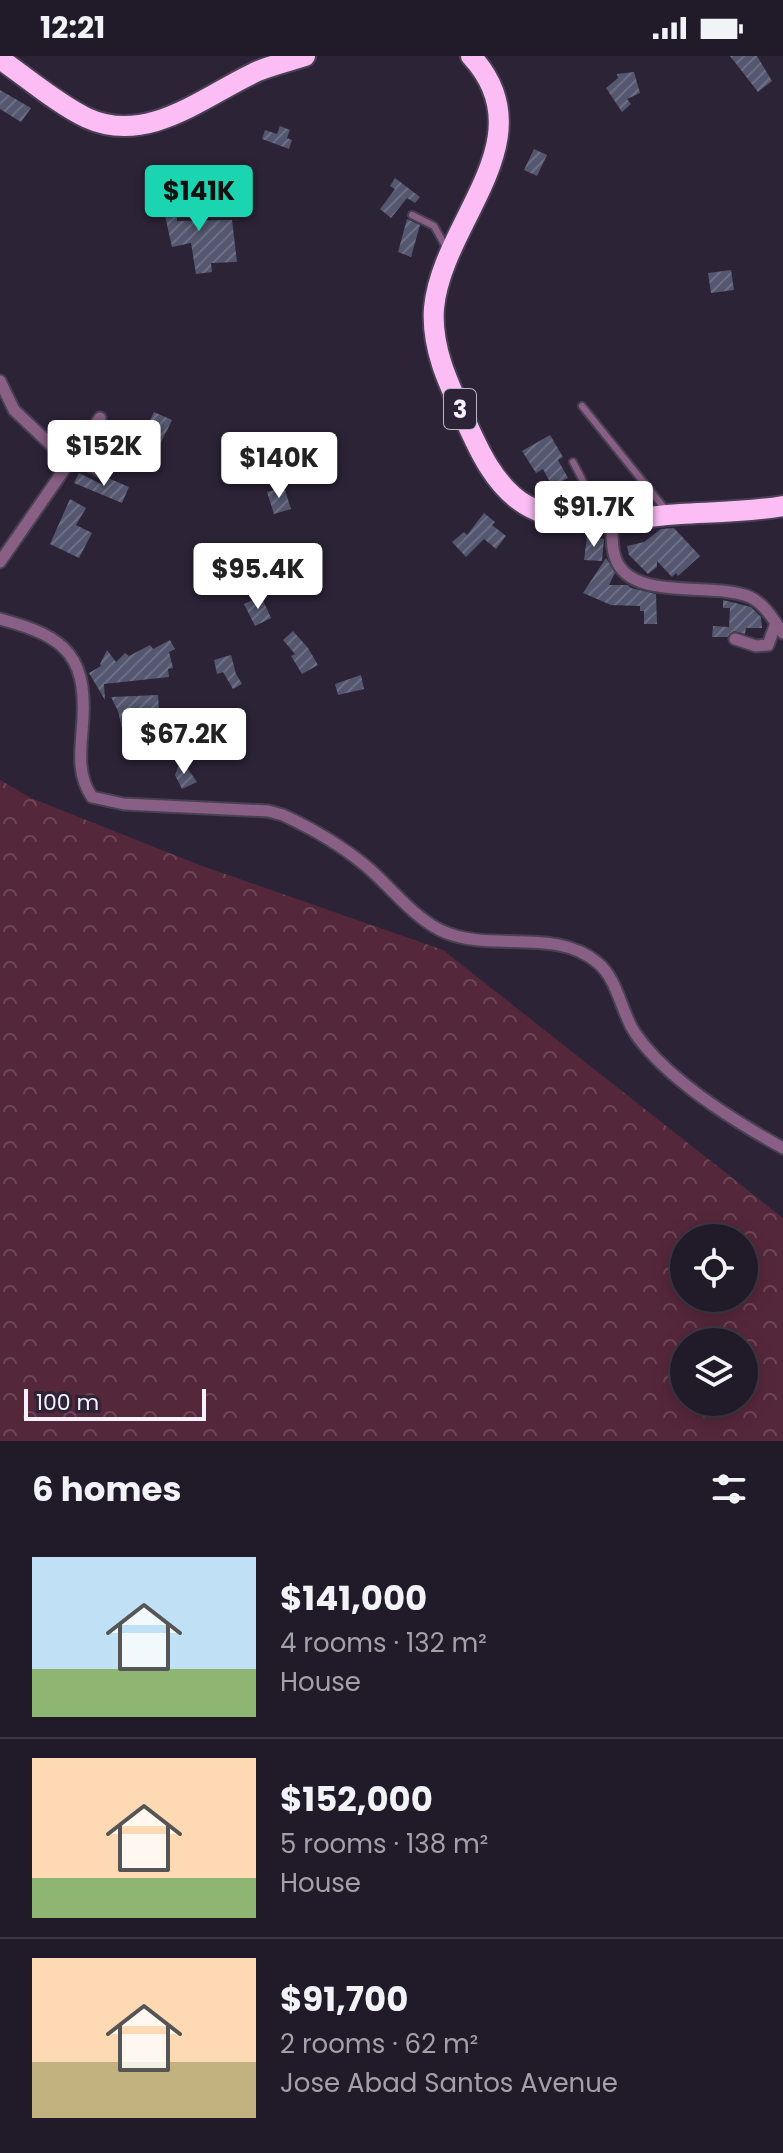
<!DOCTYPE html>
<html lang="en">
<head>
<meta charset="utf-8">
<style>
	:root { --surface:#211a29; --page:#2d2735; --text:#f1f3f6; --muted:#a2a1a8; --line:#3e3846; --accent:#1bd5b1 }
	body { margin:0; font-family:Poppins,sans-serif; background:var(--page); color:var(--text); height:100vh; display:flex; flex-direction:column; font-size:30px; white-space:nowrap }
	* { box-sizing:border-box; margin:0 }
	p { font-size:26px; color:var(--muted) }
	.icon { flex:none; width:44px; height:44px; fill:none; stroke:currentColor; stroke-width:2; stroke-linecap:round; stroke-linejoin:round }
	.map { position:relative; height:1385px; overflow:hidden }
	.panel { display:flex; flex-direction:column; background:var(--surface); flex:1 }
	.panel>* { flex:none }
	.fabs { position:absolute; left:670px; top:1168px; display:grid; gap:16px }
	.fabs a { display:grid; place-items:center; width:88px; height:88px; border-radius:50%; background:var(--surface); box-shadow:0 4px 20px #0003,0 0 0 2px var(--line); font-size:40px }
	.scale { position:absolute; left:24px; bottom:20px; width:182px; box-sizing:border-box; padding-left:8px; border:4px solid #f7f1ff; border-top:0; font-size:22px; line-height:28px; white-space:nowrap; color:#f7f1ff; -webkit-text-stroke:6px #2c2337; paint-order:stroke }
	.price { position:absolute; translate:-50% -68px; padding:0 18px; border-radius:8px; background:#fff; color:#222; font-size:26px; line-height:52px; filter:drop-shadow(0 2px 4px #0008) }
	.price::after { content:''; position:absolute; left:50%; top:48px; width:24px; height:18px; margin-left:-12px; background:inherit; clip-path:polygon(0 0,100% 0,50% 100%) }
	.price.selected { background:var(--accent); color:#111 }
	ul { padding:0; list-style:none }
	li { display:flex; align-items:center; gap:24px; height:200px; padding:0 32px }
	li+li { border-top:2px solid var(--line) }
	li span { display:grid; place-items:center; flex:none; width:224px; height:160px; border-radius:0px; color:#555 }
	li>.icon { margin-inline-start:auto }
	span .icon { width:96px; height:96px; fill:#fffc; stroke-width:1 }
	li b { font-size:34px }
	h2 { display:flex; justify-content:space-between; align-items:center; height:96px; padding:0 32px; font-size:34px }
	.status { display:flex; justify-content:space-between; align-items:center; height:56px; padding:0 40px; background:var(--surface); direction:ltr }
	.status svg { height:22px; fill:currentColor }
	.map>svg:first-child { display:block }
	.forest { fill:url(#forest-crowns); fill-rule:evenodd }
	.building { fill:url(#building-hatch) }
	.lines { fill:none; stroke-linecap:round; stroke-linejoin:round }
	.lane-casing { stroke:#484053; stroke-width:10 }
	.street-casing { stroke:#484053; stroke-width:15 }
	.highway-casing { stroke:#484053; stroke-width:24 }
	.lane { stroke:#895f85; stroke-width:6 }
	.street { stroke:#895f85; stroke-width:11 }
	.highway { stroke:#fcbdf5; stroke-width:20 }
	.labels { text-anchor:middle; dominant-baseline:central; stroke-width:6; stroke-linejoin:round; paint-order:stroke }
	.shield { fill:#2c2337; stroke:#bab3c3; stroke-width:2 }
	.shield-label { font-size:24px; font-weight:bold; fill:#f7f1ff }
</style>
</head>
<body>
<div class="status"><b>12:21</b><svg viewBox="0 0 49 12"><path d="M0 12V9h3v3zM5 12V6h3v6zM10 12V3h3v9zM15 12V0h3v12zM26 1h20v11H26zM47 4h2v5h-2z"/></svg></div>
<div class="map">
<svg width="783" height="1385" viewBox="0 0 783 1385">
	<defs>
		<pattern id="forest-crowns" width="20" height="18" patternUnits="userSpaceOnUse" patternTransform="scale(2)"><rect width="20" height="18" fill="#55273a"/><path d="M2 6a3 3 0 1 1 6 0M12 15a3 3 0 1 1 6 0" fill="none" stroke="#6e4758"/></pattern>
		<pattern id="building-hatch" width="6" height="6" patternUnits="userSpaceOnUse" patternTransform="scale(2)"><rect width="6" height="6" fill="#54576f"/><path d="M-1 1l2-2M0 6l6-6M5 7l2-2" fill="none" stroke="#6d7085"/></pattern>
	</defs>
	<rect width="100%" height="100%" fill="#2c2337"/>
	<path class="forest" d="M0 724 31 742 202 810 443 894 783 1162V1385H0ZM684 1182H744V1242H684ZM684 1286H744V1346H684Z"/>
	<path class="building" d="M730 0H757L772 25 758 36Z
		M634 16 640 37 627 43 631 48 622 56 606 32 618 22 617 18Z
		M0 34 31 52 21 66 0 53Z
		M280 70 290 74 287 82 292 84 289 93 262 83 265 74 277 78Z
		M534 93 547 99 537 120 524 114Z
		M173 114 177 138V165L232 164 237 206 211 207 212 216 196 218 191 187 172 191 165 160V134L160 117Z
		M395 122 420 141 415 147 407 142 391 162 380 153 395 133 390 130Z
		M407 163 420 169 411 201 398 196Z
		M731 214 734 234 711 237 708 217Z
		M154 356 172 364 155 399 143 394 148 383 142 380Z
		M550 379 563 401 558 404 568 422 552 430 543 413 536 417 522 395Z
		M122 393 146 405 140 416 116 405Z
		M79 417 105 430 108 422 129 431 122 447 74 427Z
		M284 431 291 453 274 458 267 436Z
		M70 443 86 452 76 469 92 477 79 502 50 488Z
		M484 457 495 466 492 469 506 480 496 493 484 483 466 501 452 486 464 476 467 479Z
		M674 472 700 500 678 520 676 517 672 521 657 505V511L648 518 629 499 627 490 644 486 661 473Z
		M587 481 604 483 602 505 584 504Z
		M606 502 615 517 609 529H628L631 532 656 538 657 568H644V555H640V550L611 549 583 537Z
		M261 540 271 562 255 570 244 548Z
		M723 544 751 551 761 561 762 572H746L745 578 734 575 727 581H712L713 570 729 571 730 552H723Z
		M293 575 308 592 318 609 302 618 291 600 295 598 283 584Z
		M170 584 175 593 169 596 173 612 168 613 169 621 104 628 105 644 89 617 101 610 100 608 107 594 116 606 125 597 129 600 150 589 153 593Z
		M231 599 236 618 242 628 233 633 223 616 217 618 214 604Z
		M361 619 364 633 338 639 335 628Z
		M158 639 160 668 149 669 152 686 131 692 128 680 124 681 118 655 111 641Z
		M181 703 197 726 182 733 175 719Z"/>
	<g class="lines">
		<defs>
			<path id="lane" d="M412 159 434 170 447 193
				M582 350 665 453
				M71 403 99 417
				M573 406 582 423 595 461"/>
			<path id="street" d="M0 325 14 354 69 406
				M612 464C612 476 611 489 615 501 629 547 714 525 750 541 765 548 774 565 783 577
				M0 506 100 362
				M0 563C69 581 89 602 82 676 80 699 78 721 92 741L124 748 268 755 283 759C311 772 342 790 366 810 390 830 411 859 440 874 489 898 554 870 598 907 618 924 621 956 635 977 667 1024 734 1065 783 1092
				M735 583 756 590 768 589 776 567"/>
			<path id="highway" d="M471 0C548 83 442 165 434 252 431 291 448 327 464 361 478 393 495 431 526 449 571 476 631 461 680 458 715 456 749 456 783 450
				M0 3C26 21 59 49 87 62 148 90 205 39 258 15 273 9 290 5 305 0"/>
		</defs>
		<use href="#lane" class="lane-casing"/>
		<use href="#street" class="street-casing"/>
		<use href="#highway" class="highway-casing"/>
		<use href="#lane" class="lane"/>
		<use href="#street" class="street"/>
		<use href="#highway" class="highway"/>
	</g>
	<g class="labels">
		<rect class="shield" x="444" y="333" width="32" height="40" rx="6"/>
		<g class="shield-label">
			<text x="460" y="353">3</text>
		</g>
	</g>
</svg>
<div class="fabs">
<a><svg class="icon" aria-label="locate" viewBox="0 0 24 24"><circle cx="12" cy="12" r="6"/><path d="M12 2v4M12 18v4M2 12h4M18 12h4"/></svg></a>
<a><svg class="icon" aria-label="layers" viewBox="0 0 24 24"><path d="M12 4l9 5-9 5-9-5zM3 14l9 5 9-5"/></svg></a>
</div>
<div class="scale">100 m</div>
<b class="price selected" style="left:199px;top:177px">$141K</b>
<b class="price" style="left:104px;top:432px">$152K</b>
<b class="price" style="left:279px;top:444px">$140K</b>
<b class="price" style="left:594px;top:493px">$91.7K</b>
<b class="price" style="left:258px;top:555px">$95.4K</b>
<b class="price" style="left:184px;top:720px">$67.2K</b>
</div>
<section class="panel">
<h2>6 homes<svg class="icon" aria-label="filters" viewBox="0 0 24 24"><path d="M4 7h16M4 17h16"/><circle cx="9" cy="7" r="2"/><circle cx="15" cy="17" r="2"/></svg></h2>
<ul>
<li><span style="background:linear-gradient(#bfe0f5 70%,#8fb573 0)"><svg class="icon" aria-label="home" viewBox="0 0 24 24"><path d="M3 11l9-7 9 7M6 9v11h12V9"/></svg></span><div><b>$141,000</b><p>4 rooms · 132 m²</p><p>House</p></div></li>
<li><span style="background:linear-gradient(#ffd9b3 75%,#8fb573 0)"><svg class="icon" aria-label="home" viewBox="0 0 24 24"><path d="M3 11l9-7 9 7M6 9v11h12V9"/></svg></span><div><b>$152,000</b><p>5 rooms · 138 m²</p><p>House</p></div></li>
<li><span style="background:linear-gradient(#ffd9b3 65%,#c2b280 0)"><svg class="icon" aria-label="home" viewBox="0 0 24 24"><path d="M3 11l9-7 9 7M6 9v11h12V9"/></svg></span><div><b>$91,700</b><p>2 rooms · 62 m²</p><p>Jose Abad Santos Avenue</p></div></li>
</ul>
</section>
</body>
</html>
